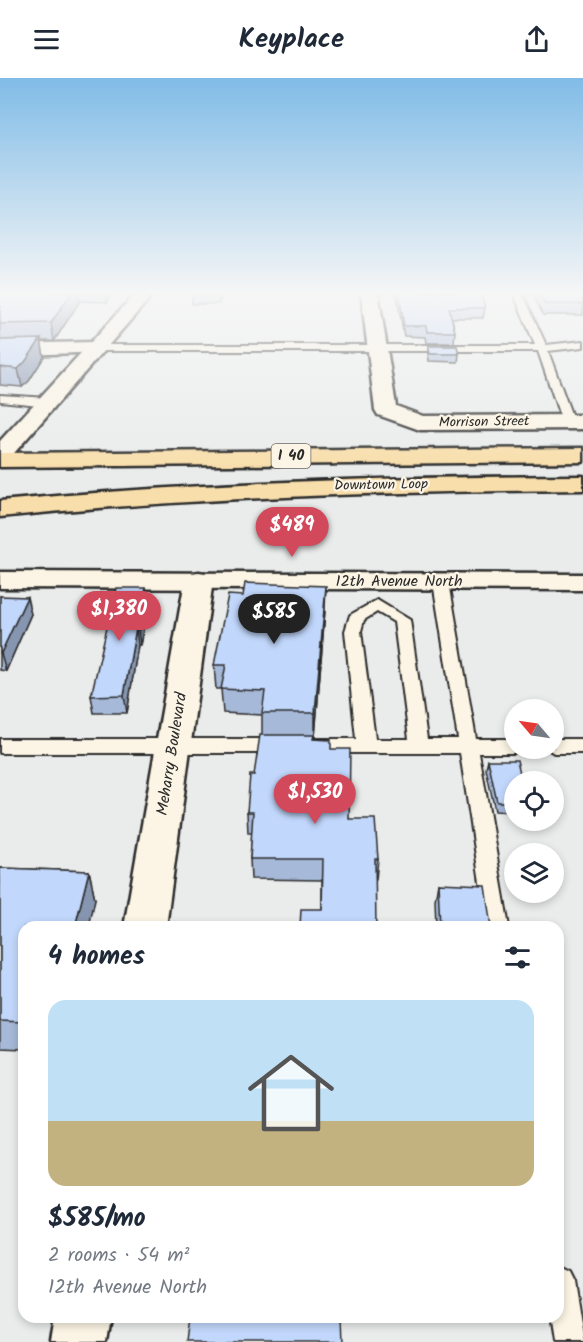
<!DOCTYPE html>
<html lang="en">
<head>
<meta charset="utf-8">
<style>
	:root { --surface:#fff; --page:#f6f6f7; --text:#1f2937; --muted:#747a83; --accent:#d1495b }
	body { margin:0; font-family:Kalam,sans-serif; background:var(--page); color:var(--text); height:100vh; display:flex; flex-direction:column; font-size:22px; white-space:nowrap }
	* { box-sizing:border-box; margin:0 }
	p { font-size:20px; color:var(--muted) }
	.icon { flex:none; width:33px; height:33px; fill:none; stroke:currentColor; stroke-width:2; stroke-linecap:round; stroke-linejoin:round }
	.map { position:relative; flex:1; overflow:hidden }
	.details { position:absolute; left:18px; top:843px; width:546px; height:402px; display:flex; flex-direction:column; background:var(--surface); border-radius:18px; box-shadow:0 3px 9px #0003 }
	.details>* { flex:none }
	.needle { width:39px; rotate:299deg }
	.tools { position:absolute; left:504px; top:621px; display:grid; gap:12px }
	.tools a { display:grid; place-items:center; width:60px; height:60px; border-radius:50%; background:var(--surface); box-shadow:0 3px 9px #0003; font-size:30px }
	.price { position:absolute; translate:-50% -51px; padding:0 14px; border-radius:21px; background:var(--accent); color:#fff; font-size:20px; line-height:39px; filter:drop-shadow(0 2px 3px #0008) }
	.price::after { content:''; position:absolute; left:50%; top:36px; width:18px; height:14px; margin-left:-9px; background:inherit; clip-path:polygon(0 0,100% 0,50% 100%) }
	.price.active { background:#222; color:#fff }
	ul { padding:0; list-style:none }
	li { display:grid; align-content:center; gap:12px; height:318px; padding:0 30px }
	li span { display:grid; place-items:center; height:186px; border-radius:18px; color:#555 }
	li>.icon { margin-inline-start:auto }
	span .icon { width:108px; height:108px; fill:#fffc; stroke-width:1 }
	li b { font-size:26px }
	h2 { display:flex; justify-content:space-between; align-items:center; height:72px; padding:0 30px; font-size:26px }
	header { display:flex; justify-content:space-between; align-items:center; height:78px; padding:0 30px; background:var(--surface); font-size:27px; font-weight:800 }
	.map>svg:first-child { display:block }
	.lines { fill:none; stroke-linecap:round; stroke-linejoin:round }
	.service-casing { stroke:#2b2b2b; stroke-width:4 }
	.minor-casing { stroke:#2b2b2b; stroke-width:5 }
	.tertiary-casing { stroke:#2b2b2b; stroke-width:5 }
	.secondary-casing { stroke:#2b2b2b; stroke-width:5 }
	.motorway-casing { stroke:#2b2b2b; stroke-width:5 }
	.service { fill:#fcf5e5; fill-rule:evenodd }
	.minor { fill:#fcf5e5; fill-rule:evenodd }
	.tertiary { fill:#fcf5e5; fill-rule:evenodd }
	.secondary { fill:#fcf5e5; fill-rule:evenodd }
	.motorway { fill:#f8deab; fill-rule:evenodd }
	.wall { fill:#a6b9d8; stroke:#2b2b2b; stroke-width:1.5 }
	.shaded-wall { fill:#8796b0; stroke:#2b2b2b; stroke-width:1.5 }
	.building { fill:#c1d7fb; stroke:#2b2b2b; stroke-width:1.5 }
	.labels { text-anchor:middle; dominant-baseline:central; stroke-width:4.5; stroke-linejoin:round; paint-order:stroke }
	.far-street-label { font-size:14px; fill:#2b2b2b; stroke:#fcf5e5 }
	.shield { fill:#fcf5e5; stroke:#6a6863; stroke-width:1.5 }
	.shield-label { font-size:15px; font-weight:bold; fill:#2b2b2b }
	.street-label { font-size:16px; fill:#2b2b2b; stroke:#fcf5e5 }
</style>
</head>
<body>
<header><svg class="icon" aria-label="menu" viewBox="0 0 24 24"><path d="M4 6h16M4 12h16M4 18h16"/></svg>Keyplace<svg class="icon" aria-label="share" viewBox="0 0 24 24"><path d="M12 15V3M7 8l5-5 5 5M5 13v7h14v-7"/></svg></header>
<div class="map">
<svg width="583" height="1264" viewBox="0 0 583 1264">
	<rect width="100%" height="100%" fill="#eaecec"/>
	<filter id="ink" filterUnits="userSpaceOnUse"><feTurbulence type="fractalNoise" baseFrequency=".0167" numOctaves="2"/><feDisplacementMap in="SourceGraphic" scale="12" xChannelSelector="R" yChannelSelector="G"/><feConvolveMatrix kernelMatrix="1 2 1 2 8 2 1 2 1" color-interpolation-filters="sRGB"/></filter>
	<g filter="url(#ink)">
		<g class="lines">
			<defs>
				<path id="service" d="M513 214H522L546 267 583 263V269L548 273 574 344 572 347H564L562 344 538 273H95L90 270 95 267H535Z
					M0 317 49 320 55 324 49 328 0 323Z
					M441 499 449 504 476 661H514V670H522L514 675H479L509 849H487L460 675H0V661H356L345 553 350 537 377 522 410 542 427 661H458L433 504ZM377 534 394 544 409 661H375L361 553 364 542Z
					M583 661V675H554L546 670H554V661Z
					M558 1188 568 1193 573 1203 583 1264H553L549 1239H558Z"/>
				<path id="minor" d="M361 214H378L396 328 423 338 583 337V351L420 352 378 337 375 332Z
					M95 264 102 266 105 270 102 274 0 278V266Z
					M199 494 209 496 213 502 166 849H124L185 502 189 496Z
					M55 1239H111L107 1264H51Z"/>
				<path id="tertiary" d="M0 494 583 496V512L0 510Z"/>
				<path id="secondary" d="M137 214H155L8 382 0 384V363Z"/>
				<path id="motorway" d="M583 370V384L0 389V375Z
					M583 398V412C388 414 194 419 0 439V423C194 404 388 399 583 398Z"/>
			</defs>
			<use href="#service" class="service-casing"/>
			<use href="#minor" class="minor-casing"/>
			<use href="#tertiary" class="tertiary-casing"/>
			<use href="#secondary" class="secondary-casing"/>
			<use href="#motorway" class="motorway-casing"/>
			<use href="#service" class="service"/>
			<use href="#minor" class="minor"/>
			<use href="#tertiary" class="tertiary"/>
			<use href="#secondary" class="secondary"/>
			<use href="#motorway" class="motorway"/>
		</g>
		<path class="wall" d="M0 214H113L107 224 80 223 54 263H41L44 279 29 303 22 309 0 307Z
			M192 214H223L219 226H192Z
			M396 214H480L485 230 483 240H452L455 254 454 265H426L425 259 404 258Z
			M532 214H583V237H543Z
			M428 268 459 276 458 284 429 283 428 275Z
			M0 518 31 536 6 593 0 592Z
			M148 527 140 567H138L127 635H94L91 618Z
			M325 532 315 659H314V661L331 671 349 741 378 781 376 802 322 831V802L251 801 250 781 252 755H248L247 734 262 657V637L223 635 221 611H216L214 587Z
			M488 682 514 704V734L495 733 486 691Z
			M0 790 89 793 95 821 24 849V971L0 970Z
			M438 805 491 849H436L435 822Z"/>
		<path class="shaded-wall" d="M72 214H78L80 223 54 263 51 245Z
			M106 214H113L107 224Z
			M219 214H223L219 226 218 215Z
			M41 261 44 279 29 303 22 309 18 291Z
			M326 508 325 532 315 659V635Z
			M146 510 148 527 140 567 138 550Z
			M27 519 31 536 6 593 1 575Z
			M136 550 138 567 127 635 124 617Z
			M89 793 95 821 89 849H75Z"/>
		<path class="building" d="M0 214H72L51 245 0 246V230L1 229H0Z
			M399 214H480L485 230H449L455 254H427L426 248H404Z
			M539 214H583V226H545Z
			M41 261 25 284 18 291 0 289V262Z
			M428 268H457L459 276H430Z
			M245 505 326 508 315 635H262L265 613 221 611 226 587H214L228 517 243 518Z
			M116 510H146L138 550H136L124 617 91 618Z
			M0 518 27 519 1 575H0Z
			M260 657H314L313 661 331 662V671H350L349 741H375L378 781H375L376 849H300L301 831H322L323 781H250L253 734H247L250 697H254Z
			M488 682H517L522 704H514V724H497Z
			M0 790 89 793 75 849H24V944L0 943Z
			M438 805 485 807 491 849H440Z
			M190 1239H341L342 1264H187Z"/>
	</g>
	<linearGradient id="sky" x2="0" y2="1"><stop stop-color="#80bce7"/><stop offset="0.55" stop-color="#f6f6f6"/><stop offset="1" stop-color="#f6f6f6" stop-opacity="0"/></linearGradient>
	<rect width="583" height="391" fill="url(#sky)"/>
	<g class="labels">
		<g class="far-street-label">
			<text transform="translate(484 344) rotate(-1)">Morrison Street</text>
			<text transform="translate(381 407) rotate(-1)">Downtown Loop</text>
		</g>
		<rect class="shield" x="271.5" y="366" width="39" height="24" rx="4.5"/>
		<g class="shield-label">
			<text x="291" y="378">I 40</text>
		</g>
		<g class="street-label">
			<text x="399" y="503">12th Avenue North</text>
			<text transform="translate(172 676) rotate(-81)">Meharry Boulevard</text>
		</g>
	</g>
</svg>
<div class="tools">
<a><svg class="needle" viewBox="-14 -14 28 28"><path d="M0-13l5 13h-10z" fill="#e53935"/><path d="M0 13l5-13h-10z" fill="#747a83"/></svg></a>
<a><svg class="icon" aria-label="locate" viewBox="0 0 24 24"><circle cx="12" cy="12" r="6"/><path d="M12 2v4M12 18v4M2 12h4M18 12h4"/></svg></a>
<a><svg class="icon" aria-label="layers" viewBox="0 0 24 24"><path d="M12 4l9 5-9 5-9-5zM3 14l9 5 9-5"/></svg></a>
</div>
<b class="price" style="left:292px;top:480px">$489</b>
<b class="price" style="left:119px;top:564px">$1,380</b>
<b class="price active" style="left:274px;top:567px">$585</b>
<b class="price" style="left:315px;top:747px">$1,530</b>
<section class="details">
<h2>4 homes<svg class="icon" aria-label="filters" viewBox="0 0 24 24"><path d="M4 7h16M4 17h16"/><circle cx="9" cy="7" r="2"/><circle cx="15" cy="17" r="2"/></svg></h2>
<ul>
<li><span style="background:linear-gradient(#bfe0f5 65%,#c2b280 0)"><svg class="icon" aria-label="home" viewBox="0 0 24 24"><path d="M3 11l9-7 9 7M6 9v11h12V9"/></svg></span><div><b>$585/mo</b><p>2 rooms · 54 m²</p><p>12th Avenue North</p></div></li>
</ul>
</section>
</div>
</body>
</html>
